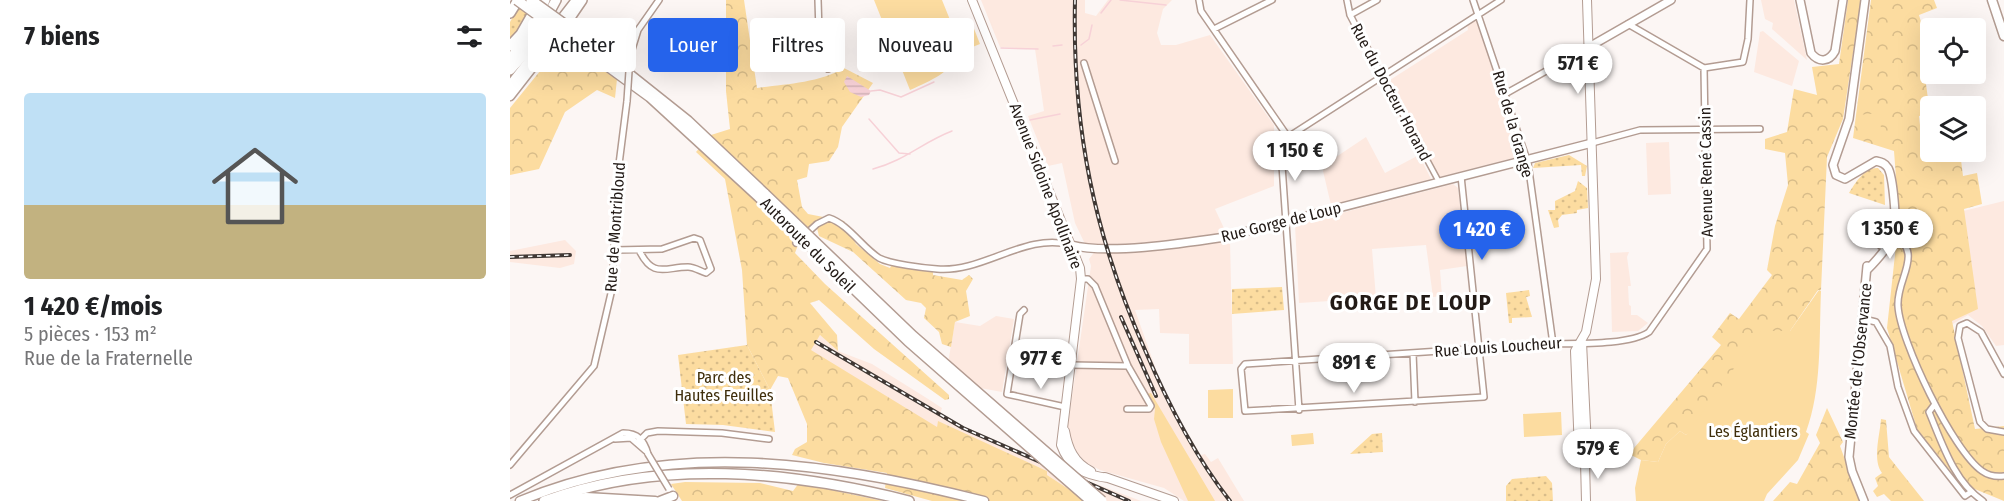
<!DOCTYPE html>
<html lang="fr">
<head>
<meta charset="utf-8">
<style>
	:root { --surface:#fff; --page:#f2f2f2; --text:#202124; --muted:#757577; --accent:#2563eb }
	body { margin:0; font-family:"Fira Sans Condensed",sans-serif; background:var(--page); color:var(--text); height:100vh; display:flex; flex-direction:column; font-size:22px; white-space:nowrap }
	* { box-sizing:border-box; margin:0 }
	p { font-size:20px; color:var(--muted) }
	.icon { flex:none; width:33px; height:33px; fill:none; stroke:currentColor; stroke-width:2; stroke-linecap:round; stroke-linejoin:round }
	.map { position:relative; flex:1; overflow:hidden }
	.sheet { display:flex; flex-direction:column; background:var(--surface); width:510px }
	.sheet>* { flex:none }
	.hud { position:absolute; left:18px; top:18px; width:570px; height:54px; display:flex; gap:12px }
	.buttons { position:absolute; left:1410px; top:18px; display:grid; gap:12px }
	.buttons a { display:grid; place-items:center; width:66px; height:66px; border-radius:6px; background:var(--surface); box-shadow:0 6px 24px #0002; font-size:30px }
	.price { position:absolute; translate:-50% -51px; padding:0 14px; border-radius:21px; background:#fff; color:#222; font-size:20px; line-height:39px; filter:drop-shadow(0 2px 3px #0008) }
	.price::after { content:''; position:absolute; left:50%; top:36px; width:18px; height:14px; margin-left:-9px; background:inherit; clip-path:polygon(0 0,100% 0,50% 100%) }
	.price.active { background:var(--accent); color:#fff }
	ul { padding:0; list-style:none }
	li { display:grid; align-content:center; gap:12px; height:318px; padding:0 24px }
	li span { display:grid; place-items:center; height:186px; border-radius:6px; color:#555 }
	li>.icon { margin-inline-start:auto }
	span .icon { width:108px; height:108px; fill:#fffc; stroke-width:1 }
	li b { font-size:26px }
	h2 { display:flex; justify-content:space-between; align-items:center; height:72px; padding:0 24px; font-size:26px }
	.pill { padding:0 21px; border-radius:6px; background:var(--surface); box-shadow:0 6px 24px #0002; font-size:21px; line-height:54px }
	.pill.active { background:var(--accent); color:#fff }
	main { display:flex; flex:1; min-height:0 }
	.map>svg:first-child { display:block }
	.built { fill:#fde9e0 }
	.grass { fill:url(#grass-dots) }
	.forest { fill:url(#forest-crowns) }
	.garden { fill:#fcdca0 }
	.water { fill:url(#water-rules) }
	.lines { fill:none; stroke-linecap:round; stroke-linejoin:round }
	.stream { stroke:#f7d1d7; stroke-width:1.5 }
	.pedestrian-casing { stroke:#b39c92; stroke-width:7 }
	.minor-casing { stroke:#b39c92; stroke-width:8 }
	.tertiary-casing { stroke:#b39c92; stroke-width:10 }
	.secondary-casing { stroke:#b39c92; stroke-width:10 }
	.primary-casing { stroke:#b39c92; stroke-width:11 }
	.trunk-casing { stroke:#b39c92; stroke-width:12 }
	.pedestrian { stroke:#fff; stroke-width:4 }
	.minor { stroke:#fff; stroke-width:5 }
	.tertiary { stroke:#fff; stroke-width:7 }
	.secondary { stroke:#fff; stroke-width:8 }
	.primary { stroke:#fff; stroke-width:8 }
	.trunk { stroke:#fff; stroke-width:9 }
	.rail-casing { stroke:#403834; stroke-width:4 }
	.rail { stroke:#fff; stroke-width:1.5; stroke-dasharray:4.5; stroke-linecap:butt }
	.minor-bridge-casing { stroke:#b39c92; stroke-width:8; stroke-linecap:butt }
	.trunk-bridge-casing { stroke:#b39c92; stroke-width:12; stroke-linecap:butt }
	.minor-bridge { stroke:#fff; stroke-width:5 }
	.trunk-bridge { stroke:#fff; stroke-width:9 }
	.labels { text-anchor:middle; dominant-baseline:central; stroke-width:6; stroke-linejoin:round; paint-order:stroke }
	.street-label { font-size:16px; fill:#221a16; stroke:#fff }
	.park-label { font-size:16px; fill:#3f2e0b; stroke:#fff }
	.district-label { font-size:22px; font-weight:bold; letter-spacing:1.5px; fill:#221a16; stroke:#fff }
</style>
</head>
<body>
<main>
<section class="sheet">
<h2>7 biens<svg class="icon" aria-label="filters" viewBox="0 0 24 24"><path d="M4 7h16M4 17h16"/><circle cx="9" cy="7" r="2"/><circle cx="15" cy="17" r="2"/></svg></h2>
<ul>
<li><span style="background:linear-gradient(#bfe0f5 60%,#c2b280 0)"><svg class="icon" aria-label="home" viewBox="0 0 24 24"><path d="M3 11l9-7 9 7M6 9v11h12V9"/></svg></span><div><b>1 420 €/mois</b><p>5 pièces · 153 m²</p><p>Rue de la Fraternelle</p></div></li>
</ul>
</section>
<div class="map">
<svg width="1494" height="501" viewBox="0 0 1494 501">
	<defs>
		<pattern id="grass-dots" width="8" height="8" patternUnits="userSpaceOnUse" patternTransform="scale(1.5)"><rect width="8" height="8" fill="#fcdca0"/><path d="M2 2h.1M6 6h.1" fill="none" stroke="#d8bc89" stroke-width="1.8" stroke-linecap="round"/></pattern>
		<pattern id="forest-crowns" width="20" height="18" patternUnits="userSpaceOnUse" patternTransform="scale(1.5)"><rect width="20" height="18" fill="#fcdca0"/><path d="M2 6a3 3 0 1 1 6 0M12 15a3 3 0 1 1 6 0" fill="none" stroke="#d8bc89"/></pattern>
		<pattern id="water-rules" width="6" height="5" patternUnits="userSpaceOnUse" patternTransform="scale(1.5)"><rect width="6" height="5" fill="#f7d1d7"/><path d="M0 2.5h6" fill="none" stroke="#d3b3b8"/></pattern>
	</defs>
	<rect width="100%" height="100%" fill="#fcf6f4"/>
	<path class="built" d="M471 0H575V13L586 16 598 0H662L653 9 647 33 651 45H666L700 35 764 125V186L705 209 720 241 723 364H679V334L650 333 649 309 625 310 649 378 664 411 691 455 695 454 701 462 708 458 734 501H674L654 488 590 470 575 462 562 446 557 431 581 266 579 259 586 250 584 245 575 244 565 223 552 163 538 166 518 116 534 111 525 49 490 47Z
		M1251 0H1284L1297 60 1262 29 1263 23 1255 19Z
		M966 19 968 20 1011 156 930 177 879 83 880 80 958 30 957 24Z
		M1253 31 1289 61 1282 86 1244 72 1250 32Z
		M856 137 875 173 909 155 921 179 821 205 813 171 817 163Z
		M1159 142 1161 194 1138 195 1136 143Z
		M943 184 948 188 957 266 930 270 932 296 923 297 916 245 862 249 866 298 789 303 785 225Z
		M1494 201V345L1486 346 1472 326 1458 315 1406 346 1396 225Z
		M55 240 66 251 64 264 50 268 0 262V251Z
		M1119 252 1117 257 1121 286H1118L1119 305 1121 306V315H1127L1138 323 1128 331 1102 332 1100 253Z
		M486 316 504 319 492 392 465 387 438 363 445 322 470 326Z
		M310 335 328 351 362 364 415 397 432 408 430 414 455 427 565 476 631 501H577L537 475V471L428 422 427 428 300 350Z"/>
	<path class="grass" d="M13 0H26L14 23 0 39V22Z
		M799 131 812 151 795 163 792 171 779 172V144Z
		M1059 155 1077 166 1075 176H1072L1071 165 1023 168 1025 163Z
		M1368 168 1374 175 1375 205 1339 193C1345 183 1355 167 1368 168Z
		M1068 181 1077 188 1078 208 1067 210V213L1052 215 1048 220 1049 227 1044 228 1038 210H1045V201L1065 191Z
		M772 287 774 310 722 314V289Z
		M1019 290 1020 296 1016 297 1022 317 1002 318V323H999L996 293Z
		M237 345 260 390 265 432 213 425 176 424 168 355Z
		M872 433 873 452 840 454 862 434Z
		M1036 476 1042 483 1043 501H996V486L1002 479Z"/>
	<path class="forest" d="M216 0H234L247 88C275 84 309 83 334 68L363 83 332 127 328 147 319 161 299 164 297 177 287 180 292 207 298 214 334 221 346 244 370 264 380 268 382 264 423 271V275L452 280 459 275 463 279 456 291 460 316 445 322 441 347 432 344 429 332 414 318 416 308 411 303 396 300 343 252 309 236 307 228 288 245 285 253 315 284 439 395V399L435 400 364 349 309 300 300 303 327 335 328 351 310 335 301 350 427 427 428 421 537 471V475L577 501H422L375 488 377 473 314 463 282 455 285 449 297 442V424L278 378 268 376 260 390 237 345 232 270 215 179 186 152 201 135 220 129 216 91Z
		M1338 0H1351L1333 119 1317 157 1311 290H1308L1280 331 1176 435 1170 431 1156 444 1148 462 1131 460 1119 454 1211 345 1202 337 1220 313 1229 319 1262 275 1257 270 1265 226 1278 185 1275 153 1255 149V139L1277 132 1284 89 1307 95 1302 67 1329 64Z
		M1361 0H1424L1427 8 1409 15 1420 53V74H1427L1430 82 1416 84 1420 114 1409 116 1413 153 1450 152 1453 176 1467 173 1472 204 1454 209 1468 309 1442 321 1465 429 1494 426V501L1450 483 1407 429 1377 328 1389 218 1384 151 1343 138Z
		M52 44 107 79 105 98 87 90 55 112 29 169 0 175V108Z
		M1317 408 1333 442 1330 446 1350 501H1263L1280 482 1287 484 1310 443 1306 435Z
		M1371 419 1376 420 1379 457 1414 501H1381L1374 494 1367 497 1363 491 1368 486 1365 478 1372 473C1362 460 1370 435 1371 419Z
		M175 482 250 483 283 491 289 483 373 501H172L161 484Z"/>
	<path class="garden" d="M364 0H432L453 52C438 73 423 80 400 90Z
		M461 21 470 44 460 48 451 25Z
		M1369 113 1372 136 1352 139 1349 115Z
		M1309 290 1311 291C1309 338 1312 389 1296 432L1299 434 1288 460 1257 494 1254 501H1126L1125 488 1131 460 1148 462 1156 444 1170 431 1176 435 1251 331H1280Z
		M723 389V418H698V390Z
		M641 393 705 501H678L651 442 644 419 645 409 637 394Z
		M1051 412 1052 435 1014 437 1013 414Z
		M803 433 804 444 782 446 781 435Z"/>
	<path class="water" d="M337 76 361 91 359 95 351 97 340 92 334 82Z"/>
	<g class="lines">
		<path class="stream" d="M610 0 656 5
			M591 13 601 0
			M571 45 579 39 582 25
			M543 46 552 45
			M491 48 528 49
			M361 91 370 90 391 97 424 82
			M359 119 389 153 400 154
			M520 120 550 114
			M363 169C394 161 413 142 442 131"/>
		<defs>
			<path id="pedestrian" d="M872 76 929 182"/>
			<path id="minor" d="M308 0 309 32 318 69
				M689 0 691 11 778 137
				M837 0 840 15 872 76
				M963 0 1018 163 1043 344
				M840 15 867 0
				M1118 24 1194 68
				M704 29 762 0
				M120 56 128 30 149 0
				M574 63 605 161
				M1194 68 1233 62 1238 39 1240 0
				M995 94 1079 47
				M1082 143 1130 130 1250 129
				M951 176 974 397 735 411 731 369 735 364C835 357 935 351 1035 344 1062 343 1118 346 1139 332L1197 249 1194 68
				M1380 233C1417 252 1386 277 1388 306 1390 341 1443 451 1472 471 1479 476 1486 477 1494 476
				M286 243 307 224 319 218C338 224 352 247 369 258 380 264 414 268 427 269 474 273 515 232 561 245
				M105 250 152 249 184 238 190 240 201 269 196 273C190 271 184 267 178 267 155 267 143 279 129 250
				M571 279H578L585 286 618 366 641 406 639 409H617
				M514 310 510 314 497 394 555 407
				M1354 319 1366 322 1380 346 1388 387 1404 431 1455 496 1461 492
				M903 353 905 402
				M561 365 618 366
				M1494 374 1471 332 1457 323 1450 326 1448 338 1470 422 1477 429 1494 432
				M1425 404 1419 412C1432 443 1444 482 1473 501
				M789 410 771 151 778 137 991 0
				M105 439 121 438 136 451
				M128 442 137 433 148 431 212 433 259 439
				M0 465 84 366 102 289 107 180 117 101
				M0 495 113 433C128 433 134 440 138 454"/>
			<path id="tertiary" d="M1290 0 1301 53C1309 63 1319 62 1325 51L1333 0
				M1355 0 1339 119 1323 165 1326 175 1335 179 1366 161C1371 162 1375 163 1378 168 1383 177 1387 222 1384 232 1381 244 1366 261 1357 270
				M1079 47 1161 0
				M561 245C598 255 675 243 715 237L1082 143
				M1371 245 1379 233 1382 220
				M1354 501 1342 471 1339 457 1357 266"/>
			<path id="secondary" d="M462 0 570 268 571 279 551 445C559 468 575 475 598 478
				M1072 342 1077 447 1075 461 1076 501
				M555 431C558 448 564 463 581 471
				M1075 461 1069 451 1065 351 1076 332 1086 279 1077 0
				M595 477 664 501"/>
			<path id="primary" d="M1482 0 1494 36
				M0 85 66 0
				M0 96 46 37
				M10 501C160 438 321 462 474 501
				M46 501 76 497 145 501
				M150 501 163 496"/>
			<path id="trunk" d="M0 13 8 0
				M75 39 178 121 255 194
				M44 41 72 0
				M0 46 11 34 27 6
				M70 46 140 97 250 198
				M0 59 22 31 35 0
				M0 70 20 48 46 0
				M34 501C151 458 280 471 399 501"/>
		</defs>
		<use href="#pedestrian" class="pedestrian-casing"/>
		<use href="#minor" class="minor-casing"/>
		<use href="#tertiary" class="tertiary-casing"/>
		<use href="#secondary" class="secondary-casing"/>
		<use href="#primary" class="primary-casing"/>
		<use href="#trunk" class="trunk-casing"/>
		<use href="#pedestrian" class="pedestrian"/>
		<use href="#minor" class="minor"/>
		<use href="#tertiary" class="tertiary"/>
		<use href="#secondary" class="secondary"/>
		<use href="#primary" class="primary"/>
		<use href="#trunk" class="trunk"/>
		<defs>
			<path id="rail" d="M565 0C562 127 584 235 635 350 658 404 684 455 720 501
				M0 257 60 255
				M611 317 646 396
				M306 342 453 428 619 501"/>
		</defs>
		<use href="#rail" class="rail-casing"/>
		<use href="#rail" class="rail"/>
		<defs>
			<path id="minor-bridge" d="M117 101 120 56
				M138 454 159 489"/>
			<path id="trunk-bridge" d="M7 0 70 46
				M21 0 75 39
				M255 194 403 336 592 501
				M250 198 398 341 581 501"/>
		</defs>
		<use href="#minor-bridge" class="minor-bridge-casing"/>
		<use href="#trunk-bridge" class="trunk-bridge-casing"/>
		<use href="#minor-bridge" class="minor-bridge"/>
		<use href="#trunk-bridge" class="trunk-bridge"/>
	</g>
	<g class="labels">
		<g class="street-label">
			<text transform="translate(881 92) rotate(62)">Rue du Docteur Horand</text>
			<text transform="translate(1003 124) rotate(74)">Rue de la Grange</text>
			<text transform="translate(1196 172) rotate(-91)">Avenue René Cassin</text>
			<text transform="translate(536 186) rotate(69)">Avenue Sidoine Apollinaire</text>
			<text transform="translate(771 222) rotate(-14)">Rue Gorge de Loup</text>
			<text transform="translate(105 227) rotate(-86)">Rue de Montribloud</text>
			<text transform="translate(298 245) rotate(45)">Autoroute du Soleil</text>
			<text transform="translate(988 347) rotate(-4)">Rue Louis Loucheur</text>
			<text transform="translate(1348 361) rotate(-84)">Montée de l'Observance</text>
		</g>
		<g class="park-label">
			<text x="214" y="377">Parc des<tspan x="214" dy="18">Hautes Feuilles</tspan></text>
			<text x="1243" y="431">Les Églantiers</text>
		</g>
		<g class="district-label">
			<text x="901" y="302">GORGE DE LOUP</text>
		</g>
	</g>
</svg>
<div class="buttons">
<a><svg class="icon" aria-label="locate" viewBox="0 0 24 24"><circle cx="12" cy="12" r="6"/><path d="M12 2v4M12 18v4M2 12h4M18 12h4"/></svg></a>
<a><svg class="icon" aria-label="layers" viewBox="0 0 24 24"><path d="M12 4l9 5-9 5-9-5zM3 14l9 5 9-5"/></svg></a>
</div>
<b class="price" style="left:1068px;top:95px">571 €</b>
<b class="price" style="left:785px;top:182px">1 150 €</b>
<b class="price" style="left:1380px;top:260px">1 350 €</b>
<b class="price active" style="left:972px;top:261px">1 420 €</b>
<b class="price" style="left:531px;top:390px">977 €</b>
<b class="price" style="left:844px;top:394px">891 €</b>
<b class="price" style="left:1088px;top:480px">579 €</b>
<div class="hud">
<a class="pill">Acheter</a>
<a class="pill active">Louer</a>
<a class="pill">Filtres</a>
<a class="pill">Nouveau</a>
</div>
</div>
</main>
</body>
</html>
